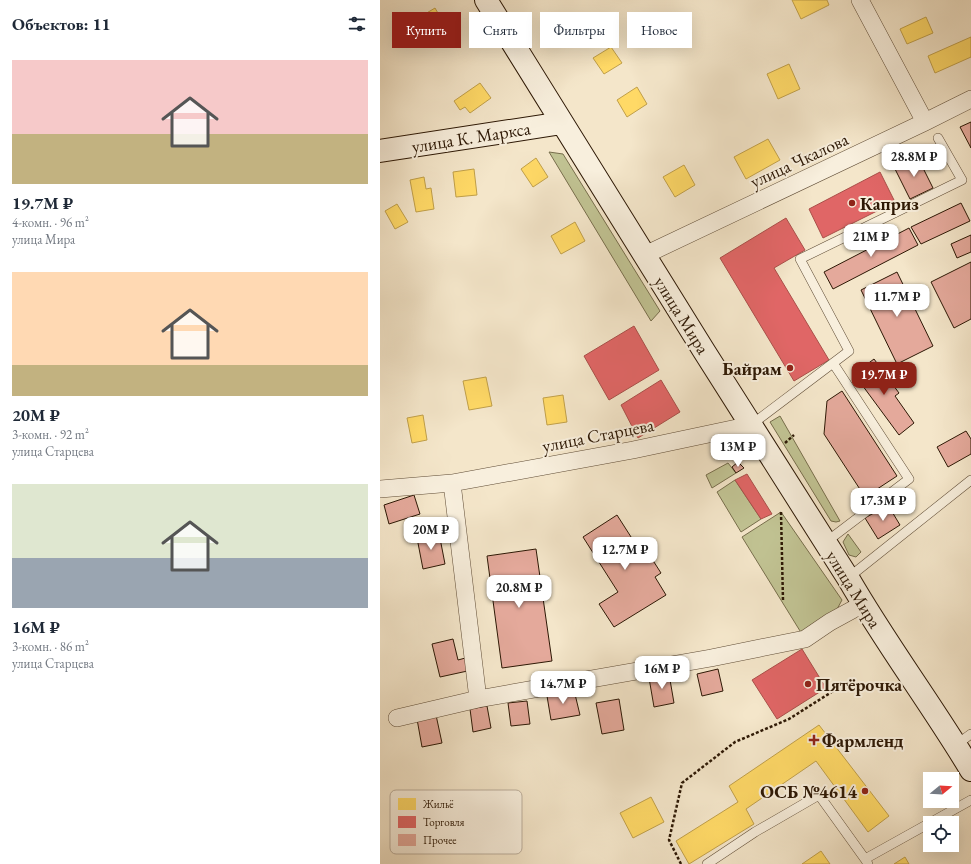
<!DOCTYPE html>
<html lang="ru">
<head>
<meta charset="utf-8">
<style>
	:root { --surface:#fff; --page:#f6f6f7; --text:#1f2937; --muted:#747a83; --accent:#8f2418 }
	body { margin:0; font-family:"EB Garamond",serif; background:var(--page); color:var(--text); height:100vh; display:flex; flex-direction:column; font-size:15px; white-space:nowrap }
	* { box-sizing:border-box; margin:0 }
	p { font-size:13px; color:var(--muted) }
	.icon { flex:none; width:22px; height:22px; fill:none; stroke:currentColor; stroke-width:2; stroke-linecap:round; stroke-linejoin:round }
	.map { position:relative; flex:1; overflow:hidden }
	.side { display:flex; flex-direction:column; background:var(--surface); width:380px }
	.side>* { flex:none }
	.guide { position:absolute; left:12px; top:12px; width:380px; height:36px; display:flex; gap:8px }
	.needle { width:26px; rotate:72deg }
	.fabs { position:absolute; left:543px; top:772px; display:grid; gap:8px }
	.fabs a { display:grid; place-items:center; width:36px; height:36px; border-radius:0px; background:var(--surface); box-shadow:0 4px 16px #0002; font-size:20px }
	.price { position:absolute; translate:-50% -34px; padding:0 9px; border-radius:8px; background:#fff; color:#222; font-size:13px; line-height:26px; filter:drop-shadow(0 1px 2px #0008) }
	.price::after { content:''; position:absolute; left:50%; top:24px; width:12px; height:9px; margin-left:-6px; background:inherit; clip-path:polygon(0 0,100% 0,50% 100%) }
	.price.active { background:var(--accent); color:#fff }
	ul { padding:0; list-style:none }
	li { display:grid; align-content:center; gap:8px; height:212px; padding:0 12px }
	li span { display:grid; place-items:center; height:124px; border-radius:0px; color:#555 }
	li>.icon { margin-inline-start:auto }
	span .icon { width:72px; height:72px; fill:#fffc; stroke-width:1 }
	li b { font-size:17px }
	h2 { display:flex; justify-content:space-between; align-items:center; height:48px; padding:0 12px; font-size:17px }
	.pill { padding:0 14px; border-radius:0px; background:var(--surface); box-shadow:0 4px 16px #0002; font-size:14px; line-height:36px }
	.pill.active { background:var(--accent); color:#fff }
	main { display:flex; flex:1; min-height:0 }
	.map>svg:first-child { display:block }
	.green { fill:#c1c393; stroke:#776e4c }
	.homes { fill:#ffd966; stroke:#c09f49 }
	.shops { fill:#e06666; stroke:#aa4f49 }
	.building { fill:#e4a99b; stroke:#2d1805 }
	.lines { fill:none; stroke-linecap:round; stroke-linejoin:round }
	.service-casing { stroke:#5f4c36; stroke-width:10 }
	.minor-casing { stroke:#5f4c36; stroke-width:18 }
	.secondary-casing { stroke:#2d1805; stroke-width:24 }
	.path { stroke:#2d1805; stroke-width:2.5; stroke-dasharray:3 2; stroke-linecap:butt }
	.service { stroke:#f8efdd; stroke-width:9 }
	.minor { stroke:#f8efdd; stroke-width:17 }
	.secondary { stroke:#f8efdd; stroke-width:22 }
	.poi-dot { fill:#8f2418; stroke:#f8efdd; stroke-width:1.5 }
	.labels { text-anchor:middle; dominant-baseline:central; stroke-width:4; stroke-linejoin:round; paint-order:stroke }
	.street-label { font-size:18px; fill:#2d1805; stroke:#f8efdd }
	.poi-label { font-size:18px; font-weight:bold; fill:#2d1805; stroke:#f8efdd; text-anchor:start }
	.key { fill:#f8efdd; stroke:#bbae9c; stroke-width:1 }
	.key-label { font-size:11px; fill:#2d1805 }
</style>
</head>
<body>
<main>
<section class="side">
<h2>Объектов: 11<svg class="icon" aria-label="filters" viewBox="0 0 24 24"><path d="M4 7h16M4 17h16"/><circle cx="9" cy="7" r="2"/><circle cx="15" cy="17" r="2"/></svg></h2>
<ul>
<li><span style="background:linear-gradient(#f6c9c9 60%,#c2b280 0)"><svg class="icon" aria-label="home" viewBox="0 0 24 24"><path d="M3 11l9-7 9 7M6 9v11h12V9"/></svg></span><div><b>19.7M ₽</b><p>4-комн. · 96 m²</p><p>улица Мира</p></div></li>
<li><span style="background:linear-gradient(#ffd9b3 75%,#c2b280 0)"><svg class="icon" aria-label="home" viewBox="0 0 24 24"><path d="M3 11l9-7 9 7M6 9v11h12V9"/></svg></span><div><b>20M ₽</b><p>3-комн. · 92 m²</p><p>улица Старцева</p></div></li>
<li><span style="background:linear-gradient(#dfe7d0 60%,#9aa5b1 0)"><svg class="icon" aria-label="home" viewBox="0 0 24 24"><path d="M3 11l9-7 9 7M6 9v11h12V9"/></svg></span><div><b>16M ₽</b><p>3-комн. · 86 m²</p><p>улица Старцева</p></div></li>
</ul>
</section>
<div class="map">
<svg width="591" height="864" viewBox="0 0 591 864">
	<rect width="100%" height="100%" fill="#f4e6ca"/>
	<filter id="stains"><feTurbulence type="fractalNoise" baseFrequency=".005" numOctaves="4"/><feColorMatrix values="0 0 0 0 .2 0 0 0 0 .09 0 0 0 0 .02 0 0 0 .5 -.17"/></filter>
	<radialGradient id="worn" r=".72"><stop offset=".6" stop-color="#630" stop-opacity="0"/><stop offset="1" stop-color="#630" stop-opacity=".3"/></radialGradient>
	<path class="green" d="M169 152 183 154 280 311 271 321Z
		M400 416 460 521 456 522 451 521 390 422Z
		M348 463 356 473 332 488 326 475Z
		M355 480 381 519 361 532 337 492Z
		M401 512 462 600 450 622 425 639 362 537Z
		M468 534 481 552 476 557 469 555 463 542Z"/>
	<path class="homes" d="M412 0H447L449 5 421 19Z
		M55 8 66 27 58 32 62 37 49 44 35 20Z
		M207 13 218 30 201 40 191 23Z
		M546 17 553 33 527 44 520 29Z
		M591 37V57L555 73 548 56Z
		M231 47 242 63 224 74 213 58Z
		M409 64 420 89 398 99 387 74Z
		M100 83 111 98 90 113 85 107 80 110 74 101Z
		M257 87 267 104 247 117 237 100Z
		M388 139 400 160 366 179 354 157Z
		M156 158 168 177 153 187 141 169Z
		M304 165 315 185 295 197 283 177Z
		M94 169 97 195 76 197 73 172Z
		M44 177 46 189 51 188 54 209 36 212 30 180Z
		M17 204 28 222 15 229 5 211Z
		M195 222 205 241 181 254 171 236Z
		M106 377 112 406 89 410 83 381Z
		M183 395 187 422 167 425 163 398Z
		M43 415 47 440 32 443 27 418Z
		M439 725 509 816 488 832 436 761 366 809 374 824 309 864 296 841 358 802 349 786Z
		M271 797 284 822 253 838 240 813Z
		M441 851 450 864H422Z
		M525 857 529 864H514Z"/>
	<path class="shops" d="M500 172 515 202 443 238 429 209Z
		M406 218 425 250 394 268 449 360 414 381 340 258Z
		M254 326 279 370 229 400 204 356Z
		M281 380 300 412 258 438 241 405Z
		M367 474 392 514 381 519 355 480Z
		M422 649 446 688 397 719 372 680Z"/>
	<path class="building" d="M591 122V148L580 127Z
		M537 156 553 188 530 199 514 167Z
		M581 203 590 221 541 244 531 227Z
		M529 228 538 245 453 289 444 272Z
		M591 235V252L577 258 571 244Z
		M591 262V319L574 328 551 282Z
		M517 272 553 346 517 364 481 290Z
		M494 359 519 393 515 396 534 423 519 435 474 374Z
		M462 391 517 476 485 497 444 434 447 401Z
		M586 431 591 439V454L568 467 557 447Z
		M358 462 364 468 356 473 352 467Z
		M34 495 40 514 9 524 4 505Z
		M508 505 520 525 498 539 485 518Z
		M237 515 260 551 265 548 281 573 275 577 286 595 234 627 219 604 238 592 203 537Z
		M59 533 65 564 43 569 37 538Z
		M156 549 172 661 122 668 107 556Z
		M73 639 78 660 89 657 92 670 60 677 52 644Z
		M338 669 343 691 322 696 317 674Z
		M289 674 294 703 274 707 269 678Z
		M194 690 200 715 171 720 167 696Z
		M239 699 244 730 222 734 216 703Z
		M147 701 150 724 131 726 128 703Z
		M107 706 111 728 93 732 90 709Z
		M56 715 62 743 42 747 37 719Z"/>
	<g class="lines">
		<defs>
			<path id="service" d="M371 425 469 351 420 259 582 180 558 138
				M446 542 529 479 453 363
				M468 578 591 480
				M576 745 591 734
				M327 864 375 832 439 795 485 859
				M488 864 485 859 591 800"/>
			<path id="minor" d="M480 0 545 122
				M265 255 545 122 591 99
				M72 483 253 450 371 425
				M0 489 72 483 98 699 331 658 425 639 450 622 483 604
				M17 718 98 699"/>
			<path id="secondary" d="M106 0 324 351 468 578C506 644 552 705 591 770
				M0 151 182 123"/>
		</defs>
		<use href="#service" class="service-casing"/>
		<use href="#minor" class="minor-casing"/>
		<use href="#secondary" class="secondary-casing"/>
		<path class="path" d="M405 443 414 435
			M401 512 403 601
			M301 864 289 840 302 783 355 742 409 719 458 688"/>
		<use href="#service" class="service"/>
		<use href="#minor" class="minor"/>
		<use href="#secondary" class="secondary"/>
	</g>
	<g class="poi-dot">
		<circle cx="472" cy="203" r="4"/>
		<circle cx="410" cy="368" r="4"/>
		<circle cx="428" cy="684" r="4"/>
		<path d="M432 734h4v4h4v4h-4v4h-4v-4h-4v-4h4z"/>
		<circle cx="485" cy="791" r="4"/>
	</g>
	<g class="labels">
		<g class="street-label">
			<text transform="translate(91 137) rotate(-9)">улица К. Маркса</text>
			<text transform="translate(419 160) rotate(-25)">улица Чкалова</text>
			<text transform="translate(302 315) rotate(58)">улица Мира</text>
			<text transform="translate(218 435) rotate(-11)">улица Старцева</text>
			<text transform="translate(474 589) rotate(58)">улица Мира</text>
		</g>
		<g class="poi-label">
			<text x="480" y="203">Каприз</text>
			<text x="402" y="368" text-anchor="end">Байрам</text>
			<text x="436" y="684">Пятёрочка</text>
			<text x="442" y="740">Фармленд</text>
			<text x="477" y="791" text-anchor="end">ОСБ №4614</text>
		</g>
	</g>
	<rect x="10" y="790" width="132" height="64" rx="6" class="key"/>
	<rect x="18" y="798" width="18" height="12" fill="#ffd966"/>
	<rect x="18" y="816" width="18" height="12" fill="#e06666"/>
	<rect x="18" y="834" width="18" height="12" fill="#e4a99b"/>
	<g class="key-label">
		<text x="43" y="808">Жильё</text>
		<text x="43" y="826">Торговля</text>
		<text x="43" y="844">Прочее</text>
	</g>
	<rect width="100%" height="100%" filter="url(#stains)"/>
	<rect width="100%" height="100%" fill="url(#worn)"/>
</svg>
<div class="fabs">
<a><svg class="needle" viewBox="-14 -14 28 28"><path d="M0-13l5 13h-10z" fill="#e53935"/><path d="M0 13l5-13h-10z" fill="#747a83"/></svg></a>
<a><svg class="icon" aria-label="locate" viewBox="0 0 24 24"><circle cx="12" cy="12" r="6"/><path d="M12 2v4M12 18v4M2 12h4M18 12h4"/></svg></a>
</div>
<b class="price" style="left:534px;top:178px">28.8M ₽</b>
<b class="price" style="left:491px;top:258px">21M ₽</b>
<b class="price" style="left:517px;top:318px">11.7M ₽</b>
<b class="price active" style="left:504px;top:396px">19.7M ₽</b>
<b class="price" style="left:358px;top:468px">13M ₽</b>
<b class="price" style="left:503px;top:522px">17.3M ₽</b>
<b class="price" style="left:51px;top:551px">20M ₽</b>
<b class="price" style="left:245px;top:571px">12.7M ₽</b>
<b class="price" style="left:139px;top:609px">20.8M ₽</b>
<b class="price" style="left:282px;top:690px">16M ₽</b>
<b class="price" style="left:183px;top:705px">14.7M ₽</b>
<div class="guide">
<a class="pill active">Купить</a>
<a class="pill">Снять</a>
<a class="pill">Фильтры</a>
<a class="pill">Новое</a>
</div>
</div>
</main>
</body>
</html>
